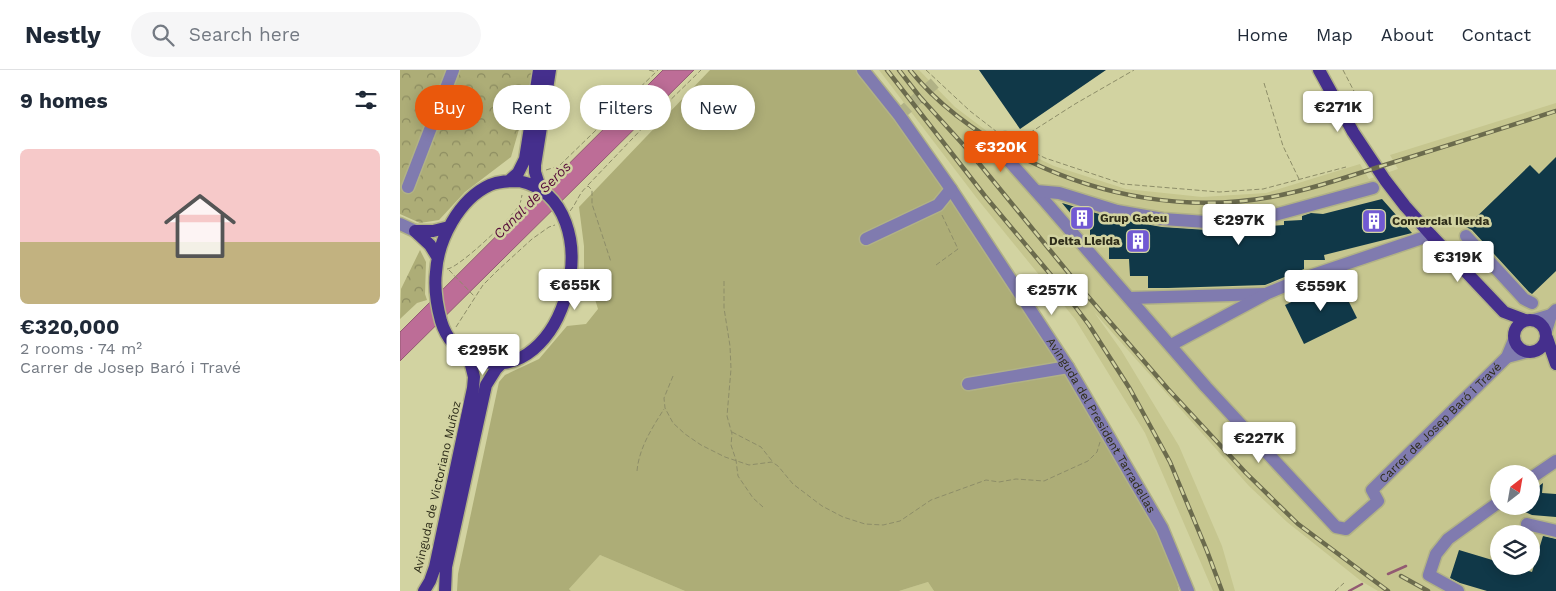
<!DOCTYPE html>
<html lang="en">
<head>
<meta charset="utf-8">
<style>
	:root { --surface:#fff; --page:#f6f6f7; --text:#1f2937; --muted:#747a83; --line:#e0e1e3; --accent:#ea580c }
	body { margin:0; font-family:"Work Sans",sans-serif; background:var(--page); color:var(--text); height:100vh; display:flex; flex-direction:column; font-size:19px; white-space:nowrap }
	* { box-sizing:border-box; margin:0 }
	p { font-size:16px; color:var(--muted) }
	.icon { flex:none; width:28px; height:28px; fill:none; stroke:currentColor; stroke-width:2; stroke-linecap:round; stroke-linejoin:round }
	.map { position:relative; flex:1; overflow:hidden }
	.details { display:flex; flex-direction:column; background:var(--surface); width:400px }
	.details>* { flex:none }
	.banner { position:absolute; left:15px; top:15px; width:475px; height:45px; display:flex; gap:10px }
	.needle { width:32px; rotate:31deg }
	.controls { position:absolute; left:1090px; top:395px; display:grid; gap:10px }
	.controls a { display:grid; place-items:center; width:50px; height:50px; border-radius:50%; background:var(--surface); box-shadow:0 2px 12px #0003; font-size:25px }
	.price { position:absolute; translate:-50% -42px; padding:0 11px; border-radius:5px; background:#fff; color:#222; font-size:16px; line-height:32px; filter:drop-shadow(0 1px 2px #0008) }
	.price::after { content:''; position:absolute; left:50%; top:30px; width:15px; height:11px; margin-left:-8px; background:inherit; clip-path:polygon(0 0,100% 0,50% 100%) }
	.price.current { background:var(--accent); color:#fff }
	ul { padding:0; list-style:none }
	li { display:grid; align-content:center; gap:10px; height:265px; padding:0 20px }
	li span { display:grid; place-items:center; height:155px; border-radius:8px; color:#555 }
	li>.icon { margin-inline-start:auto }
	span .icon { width:90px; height:90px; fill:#fffc; stroke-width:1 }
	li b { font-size:21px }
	h2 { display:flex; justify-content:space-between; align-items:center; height:60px; padding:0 20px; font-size:21px }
	.pill { padding:0 18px; border-radius:22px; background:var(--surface); box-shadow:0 2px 12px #0003; font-size:18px; line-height:45px }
	.pill.current { background:var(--accent); color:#fff }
	header { display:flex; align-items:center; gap:30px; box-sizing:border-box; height:70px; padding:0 25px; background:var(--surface); border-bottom:1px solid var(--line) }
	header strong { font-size:24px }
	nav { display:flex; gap:28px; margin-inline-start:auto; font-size:18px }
	.search { width:350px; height:45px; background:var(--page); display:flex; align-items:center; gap:12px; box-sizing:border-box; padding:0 18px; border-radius:28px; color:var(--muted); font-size:19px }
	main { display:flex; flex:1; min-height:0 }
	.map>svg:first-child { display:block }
	.built { fill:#c6c68f; fill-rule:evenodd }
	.grass { fill:#adad77 }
	.park { fill:url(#park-crowns) }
	.water { fill:#bd6d97; stroke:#925a72 }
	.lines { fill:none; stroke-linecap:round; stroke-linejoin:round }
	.stream { stroke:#925a72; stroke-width:2.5 }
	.building { fill:#103848 }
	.minor-tunnel { stroke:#b1b286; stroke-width:12; stroke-dasharray:12 6; stroke-linecap:butt }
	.minor-casing { stroke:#b1b286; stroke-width:15 }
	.major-casing { stroke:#b1b286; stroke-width:15 }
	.path { stroke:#8d8d68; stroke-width:1; stroke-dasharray:5 2.5; stroke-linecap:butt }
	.minor { stroke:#807baf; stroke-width:12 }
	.major { stroke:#452f8d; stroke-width:12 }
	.rail-casing { stroke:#6b6b4d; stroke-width:4.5 }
	.rail { stroke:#d2d3a1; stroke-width:2.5; stroke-dasharray:8; stroke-linecap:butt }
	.labels { text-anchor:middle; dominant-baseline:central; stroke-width:5; stroke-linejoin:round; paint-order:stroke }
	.poi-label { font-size:12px; font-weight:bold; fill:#2e2d1a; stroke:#d2d3a1; text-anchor:start }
	.street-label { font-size:12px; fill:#2e2d1a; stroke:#d2d3a1 }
	.water-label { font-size:14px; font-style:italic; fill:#550b39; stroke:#d2d3a1 }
</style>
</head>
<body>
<header>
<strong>Nestly</strong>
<div class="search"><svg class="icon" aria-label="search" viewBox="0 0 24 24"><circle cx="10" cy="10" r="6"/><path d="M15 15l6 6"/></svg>Search here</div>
<nav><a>Home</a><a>Map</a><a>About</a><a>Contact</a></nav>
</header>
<main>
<section class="details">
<h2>9 homes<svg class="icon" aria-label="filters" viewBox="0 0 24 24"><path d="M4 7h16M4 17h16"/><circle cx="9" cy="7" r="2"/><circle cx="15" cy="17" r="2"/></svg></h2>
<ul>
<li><span style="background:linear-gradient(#f6c9c9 60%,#c2b280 0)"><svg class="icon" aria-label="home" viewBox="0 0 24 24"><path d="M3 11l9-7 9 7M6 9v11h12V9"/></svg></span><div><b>€320,000</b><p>2 rooms · 74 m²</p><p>Carrer de Josep Baró i Travé</p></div></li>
</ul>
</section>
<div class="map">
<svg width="1156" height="521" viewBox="0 0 1156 521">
	<defs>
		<pattern id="park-crowns" width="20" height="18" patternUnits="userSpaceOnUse" patternTransform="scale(1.25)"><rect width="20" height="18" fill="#adad77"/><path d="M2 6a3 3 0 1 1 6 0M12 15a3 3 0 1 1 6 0" fill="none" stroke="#8d8d61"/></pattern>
	</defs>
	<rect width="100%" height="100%" fill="#d2d3a1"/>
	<path class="built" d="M479 0H519L555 37 596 68 654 96 726 119 802 127 866 123 960 94 969 109 998 99 990 85 1156 33V521H978L961 511 887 452 849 416 694 242 721 280 779 376 822 476 835 521H813L745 363 675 249 579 131ZM1099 404H1131V436H1099ZM1099 464H1131V496H1099Z
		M200 485 285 521H171L169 519Z
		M528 512 534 521H499Z"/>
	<path class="grass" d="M310 0H456L527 90 668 302 757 463 776 508 779 521H534L528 512 499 521H285L200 485 169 519 171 521H57L58 504 99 312 105 305 139 289 167 256 186 254 198 239 194 226 184 219V176L179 137Z"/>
	<path class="park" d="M0 0H133L124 42 111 87 65 122 39 150 20 153 0 144Z
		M20 180 26 192 25 224 27 230 17 233 0 249 1 219Z"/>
	<path class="water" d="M263 0H294L0 291V262C88 175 175 87 263 0Z"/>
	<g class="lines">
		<path class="stream" d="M988 504 1006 496
			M949 521 962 514"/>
	</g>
	<path class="building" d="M579 0H706L620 59Z
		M1156 87V201L1132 224 1129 222 1072 160 1066 157 1130 95 1139 104Z
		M982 129 1012 163 924 185 925 190H904V199L865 215 768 218H748V206H730L729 189H709V166H690V159L682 157 662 133 716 149 762 157 807 160 884 155V151L902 150V146L911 143 923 144Z
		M938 210 957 248 904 274 885 235Z
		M1143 413 1142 423 1156 424V447L1132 445 1112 436H1131V422Z
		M1143 466 1156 469V521H1087L1060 513 1050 508 1059 480 1099 492V496H1113L1132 502Z"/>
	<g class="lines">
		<path class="minor-tunnel" d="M499 45 537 11"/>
		<defs>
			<g id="minor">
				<path id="s1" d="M463 0 499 45 551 119 668 297 762 458 788 521"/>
				<path d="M603 72 605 68"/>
				<path id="s2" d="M601 82 643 129 806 317 936 457 946 459 978 431 972 420 1107 287 1114 270"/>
				<path d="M8 117 53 0"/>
				<path d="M636 121 659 123 717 141 763 149 806 152 867 147 973 118"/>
				<path d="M0 154 15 161"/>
				<path d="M1066 166 1124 229 1132 233"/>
				<path d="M466 169 538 135 551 119"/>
				<path d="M730 228 865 224"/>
				<path d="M1134 250 1151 245"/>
				<path d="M1146 261 1151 245 1156 240"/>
				<path d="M771 275 868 223 904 208 1031 165"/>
				<path d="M1107 287 1126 282"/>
				<path d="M568 314 668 297"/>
				<path d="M1131 408 1156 391"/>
				<path d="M1127 454 1156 461"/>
				<path d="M1058 521 1029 505 1036 484 1048 469 1099 432"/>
			</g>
			<path id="major" d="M919 0 953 62 985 110 1005 136 1031 165 1104 242 1125 250
				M109 111 118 103 125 89 139 0
				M119 111C216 132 165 325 75 289 58 283 46 268 41 251 37 236 34 218 36 202 38 170 59 129 90 115 99 111 109 111 119 111Z
				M140 118 135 102V95L150 0
				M15 161 30 175 38 188
				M15 161H33L49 157
				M1114 266a16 16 0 1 1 32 0a16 16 0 1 1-32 0Z
				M1147 268 1156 294
				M24 521 30 511 35 497 73 318 74 307 69 287
				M45 521 46 497 86 315 96 299 102 293"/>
		</defs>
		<use href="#minor" class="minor-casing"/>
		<use href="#major" class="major-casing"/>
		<path class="path" d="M249 0 256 2
			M526 0 570 41 597 62
			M943 0 970 52
			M864 13 883 76 899 109
			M616 69 628 64 675 34 734 0
			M615 73 645 88 723 114 819 122 863 119 946 97
			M146 100 159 96 258 0
			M188 115 255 45 301 0
			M170 141C177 133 179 122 188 116L192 120V134L211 192
			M536 195 558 179 542 145
			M47 199C59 198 110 149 118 137 121 133 121 129 122 125
			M49 200 74 226
			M324 211V238L330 276 331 299 327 346 332 364 331 375 336 390 338 406 353 428 363 437
			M56 257 83 215 97 201 132 169 149 157 155 155
			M273 306 264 328 265 338 273 353 285 364 301 375 325 387 349 395 372 392 378 396 393 414 422 436 443 447 465 454 483 455 500 451 531 430 586 410 599 412 616 409 644 411 688 391 697 382 700 372
			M332 362 361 377 372 391
			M237 401C239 378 252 358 264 339
			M935 521 944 513"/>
		<use href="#minor" class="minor"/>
		<use href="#major" class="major"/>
		<defs>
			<path id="rail" d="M487 0 585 126 656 211 689 255 730 319 770 392 807 481 822 521
				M499 0 523 31
				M510 0C542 40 584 68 629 91 703 127 789 142 871 127 915 119 958 103 1001 90 1053 74 1104 58 1156 41
				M520 27 568 80 685 223 768 319 846 403 898 454 988 521
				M1001 506 1028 521"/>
		</defs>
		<use href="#rail" class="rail-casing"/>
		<use href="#rail" class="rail"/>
	</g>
	<defs>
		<symbol id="building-square" viewBox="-11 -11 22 22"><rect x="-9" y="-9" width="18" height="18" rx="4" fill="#7159d3" stroke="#d2d3a1"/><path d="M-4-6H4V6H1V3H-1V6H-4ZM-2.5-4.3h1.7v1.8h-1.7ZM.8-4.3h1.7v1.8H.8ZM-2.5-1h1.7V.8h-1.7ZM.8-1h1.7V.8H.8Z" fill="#fff"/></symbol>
	</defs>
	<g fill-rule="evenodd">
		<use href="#building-square" x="668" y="134" width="28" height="28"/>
		<use href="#building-square" x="960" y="137" width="28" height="28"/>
		<use href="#building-square" x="724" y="157" width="28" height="28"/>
	</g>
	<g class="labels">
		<g class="poi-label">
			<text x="700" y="148">Grup Gateu</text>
			<text x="992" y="151">Comercial Ilerda</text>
			<text x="720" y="171" text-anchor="end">Delta Lleida</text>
		</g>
		<g class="street-label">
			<text stroke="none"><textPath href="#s2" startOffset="664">Carrer de Josep Baró i Travé</textPath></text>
			<text stroke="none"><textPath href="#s1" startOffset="428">Avinguda del President Tarradellas</textPath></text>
			<text transform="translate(37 417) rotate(-77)">Avinguda de Victoriano Muñoz</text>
		</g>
		<g class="water-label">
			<text transform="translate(132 130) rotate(-45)">Canal de Seròs</text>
		</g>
	</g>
</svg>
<div class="controls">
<a><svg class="needle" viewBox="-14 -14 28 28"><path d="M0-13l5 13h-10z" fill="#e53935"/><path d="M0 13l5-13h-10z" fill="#747a83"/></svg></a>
<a><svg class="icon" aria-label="layers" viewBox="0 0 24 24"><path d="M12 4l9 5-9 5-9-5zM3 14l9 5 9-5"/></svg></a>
</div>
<b class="price" style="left:938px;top:63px">€271K</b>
<b class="price current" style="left:601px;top:103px">€320K</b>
<b class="price" style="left:839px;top:176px">€297K</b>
<b class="price" style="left:1058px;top:213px">€319K</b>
<b class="price" style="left:175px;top:241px">€655K</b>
<b class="price" style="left:921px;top:242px">€559K</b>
<b class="price" style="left:652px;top:246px">€257K</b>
<b class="price" style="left:83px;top:306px">€295K</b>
<b class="price" style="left:859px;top:394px">€227K</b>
<div class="banner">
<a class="pill current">Buy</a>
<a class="pill">Rent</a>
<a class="pill">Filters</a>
<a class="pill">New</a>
</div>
</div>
</main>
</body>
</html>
